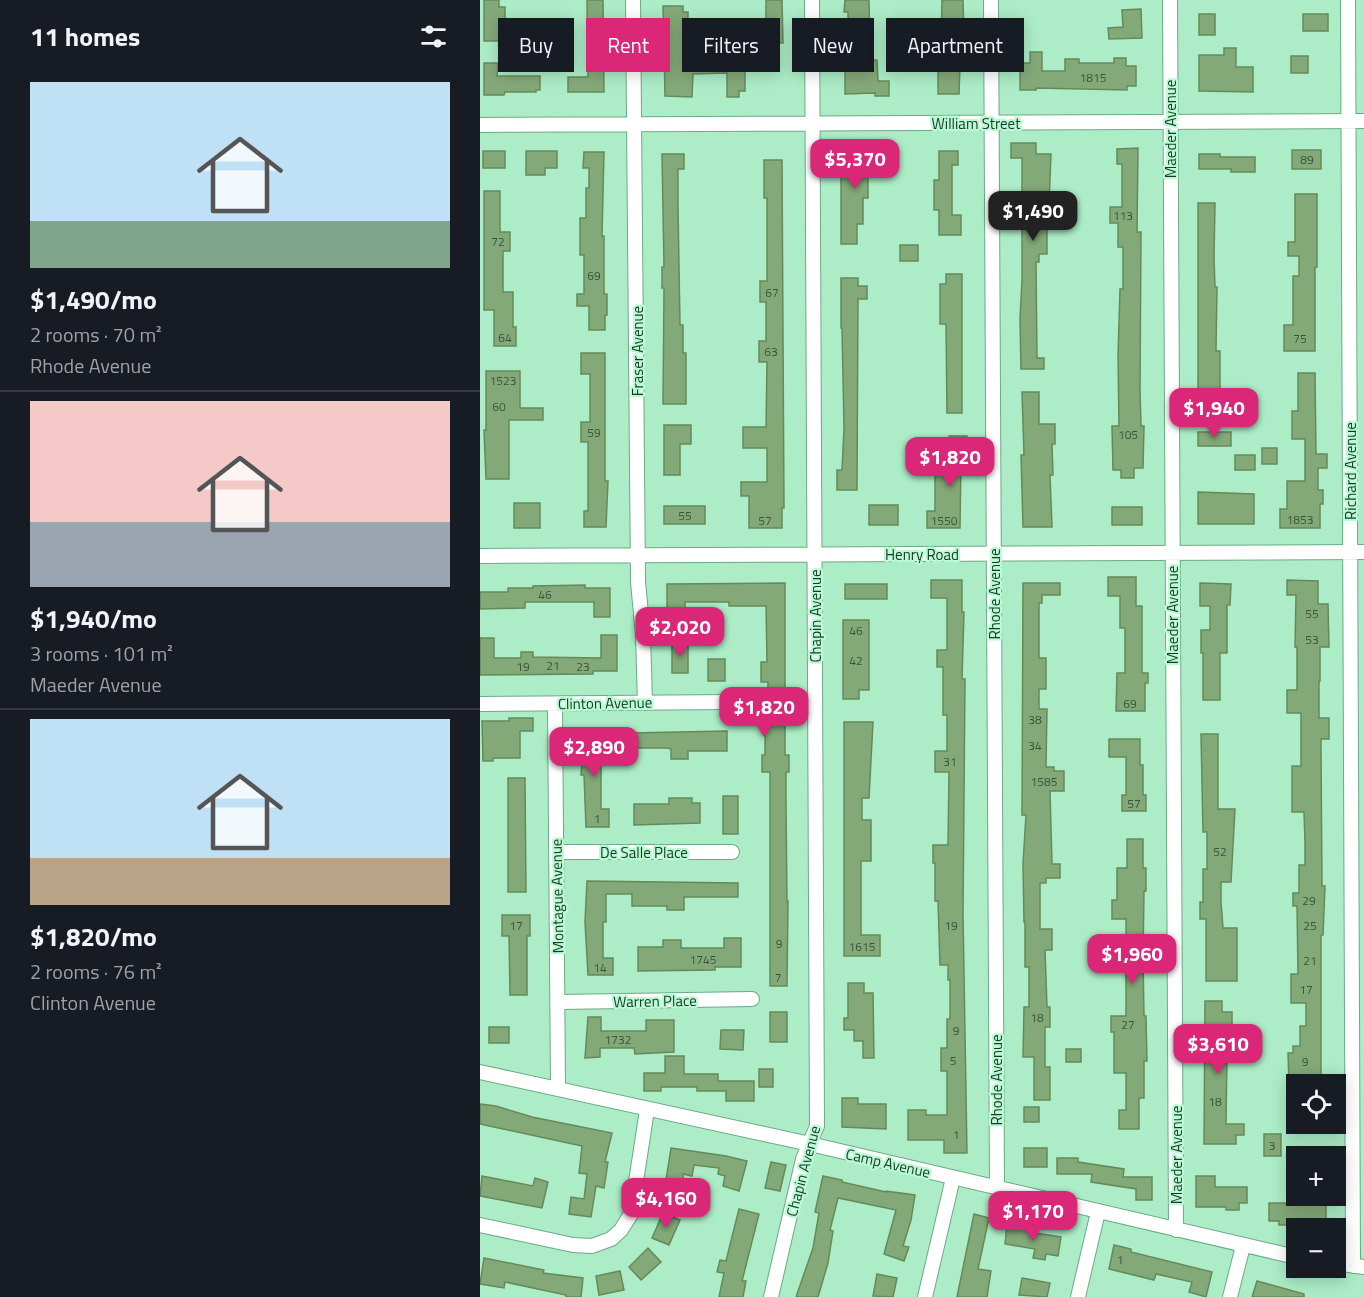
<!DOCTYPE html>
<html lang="en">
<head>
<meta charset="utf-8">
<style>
	:root { --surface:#171b24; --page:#20242c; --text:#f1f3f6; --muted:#9ea1a6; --line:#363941; --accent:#db2777 }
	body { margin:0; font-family:"Titillium Web",sans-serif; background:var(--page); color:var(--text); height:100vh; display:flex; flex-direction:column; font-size:22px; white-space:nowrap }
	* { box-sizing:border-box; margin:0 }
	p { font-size:20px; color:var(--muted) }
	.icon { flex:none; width:33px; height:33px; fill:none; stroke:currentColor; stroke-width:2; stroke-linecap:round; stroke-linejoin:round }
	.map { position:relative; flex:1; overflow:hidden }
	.drawer { display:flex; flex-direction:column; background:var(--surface); width:480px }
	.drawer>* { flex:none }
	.banner { position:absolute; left:18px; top:18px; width:570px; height:54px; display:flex; gap:12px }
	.controls { position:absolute; left:806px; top:1074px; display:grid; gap:12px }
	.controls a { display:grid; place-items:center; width:60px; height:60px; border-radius:0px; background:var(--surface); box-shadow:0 3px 15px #0003; font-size:30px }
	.price { position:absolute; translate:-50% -51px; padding:0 14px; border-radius:12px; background:var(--accent); color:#fff; font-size:20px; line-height:39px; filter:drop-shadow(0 2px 3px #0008) }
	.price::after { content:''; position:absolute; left:50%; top:36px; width:18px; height:14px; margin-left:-9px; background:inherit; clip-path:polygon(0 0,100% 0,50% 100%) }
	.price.on { background:#222; color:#fff }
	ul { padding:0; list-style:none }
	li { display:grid; align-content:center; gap:12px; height:318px; padding:0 30px }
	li+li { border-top:2px solid var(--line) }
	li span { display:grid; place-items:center; height:186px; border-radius:0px; color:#555 }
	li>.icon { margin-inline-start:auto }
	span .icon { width:108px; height:108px; fill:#fffc; stroke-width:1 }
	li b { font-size:26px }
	h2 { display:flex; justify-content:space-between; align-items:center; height:72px; padding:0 30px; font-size:26px }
	.chip { padding:0 21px; border-radius:0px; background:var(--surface); box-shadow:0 3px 15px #0003; font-size:21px; line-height:54px }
	.chip.on { background:var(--accent); color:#fff }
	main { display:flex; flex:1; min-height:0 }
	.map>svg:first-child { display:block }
	.building { fill:#84a979; stroke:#648a59; stroke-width:1.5 }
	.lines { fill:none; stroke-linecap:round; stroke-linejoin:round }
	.minor-casing { stroke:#6baa87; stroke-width:16 }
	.minor { stroke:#fff; stroke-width:14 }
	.labels { text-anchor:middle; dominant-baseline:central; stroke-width:4.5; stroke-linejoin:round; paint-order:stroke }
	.number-label { font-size:12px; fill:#36543c }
	.street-label { font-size:15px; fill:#1c3728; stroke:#b9fbd4 }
</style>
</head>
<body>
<main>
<section class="drawer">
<h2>11 homes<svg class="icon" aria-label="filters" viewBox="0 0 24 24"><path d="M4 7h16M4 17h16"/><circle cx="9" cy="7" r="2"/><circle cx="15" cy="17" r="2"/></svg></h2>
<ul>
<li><span style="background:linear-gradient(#bfe0f5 75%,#7fa58c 0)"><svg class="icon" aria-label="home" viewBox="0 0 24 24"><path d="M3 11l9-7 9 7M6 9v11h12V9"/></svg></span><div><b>$1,490/mo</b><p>2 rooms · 70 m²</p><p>Rhode Avenue</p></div></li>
<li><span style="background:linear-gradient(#f6c9c9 65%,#9aa5b1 0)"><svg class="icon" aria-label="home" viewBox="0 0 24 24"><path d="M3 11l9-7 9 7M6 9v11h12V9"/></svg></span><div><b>$1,940/mo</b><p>3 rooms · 101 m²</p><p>Maeder Avenue</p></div></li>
<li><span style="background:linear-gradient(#bfe0f5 75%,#b9a48a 0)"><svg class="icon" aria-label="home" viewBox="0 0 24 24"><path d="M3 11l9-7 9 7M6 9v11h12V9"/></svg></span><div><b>$1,820/mo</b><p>2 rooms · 76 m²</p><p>Clinton Avenue</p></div></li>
</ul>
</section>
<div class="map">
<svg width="884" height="1297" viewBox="0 0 884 1297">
	<rect width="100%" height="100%" fill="#acedc7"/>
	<path class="building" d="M4 0H19V7H25V21H32V41H4Z
		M107 0H123L124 92H88V77H108Z
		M286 0H302L303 43H276V27H286Z
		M365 0H389L390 51H392V60H397L398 81H409V96H395V93L365 94V71H362V52H368V12H364Z
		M462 0H483L484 37H481L479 94H458V70L450 71V48H461Z
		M183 6H203V12H208V21H241V32H205V55L245 54 246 49 280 53 281 65 265 66V91H259V97H247V73L213 74 212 97 185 96Z
		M661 9 662 38 629 39 628 28 643 27 642 10Z
		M719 14H735V35H719Z
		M823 14H848V31H823Z
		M744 48H756V67H773V92L719 91V55H744Z
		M550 52H562V71H585V59H599V63H634V58H646V66H656V86H647V90L556 88V90H540V63H550Z
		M811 56H828V73H811Z
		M4 63H18L17 76H60V90H56V92H25L24 95H4Z
		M531 143H556V154H571L569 205H574V224H567V254H559V262H556L557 358H564V369H541L540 319 542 280V158H531Z
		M658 148 657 232H661L660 389 661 426H664L663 468H654V478H641V470H633L632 426H639L638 356 640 289H643V247H638V223H630V207H642V164H637V149Z
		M361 150H399V168H388V198H383V224H377V244H361Z
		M812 150H841V169H812Z
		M3 151H25V168H3Z
		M46 151H77V168H65V175H46Z
		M459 151H478V165H472V215H481V235H459V210H454V180H459Z
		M104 152H124L122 236H124V294H127V315H125V330H109V306H97V294H104V255H100V218H106V188H109V168H103Z
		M182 154H204V169H198V207L200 325H203V353H206V404H183L184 288H182V267H184Z
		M719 154H740V157H775V172H751V169H719Z
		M284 160H302L304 508H302V528H269V496H261V482H287V448H263V427H286L287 362H279V341H286V302H280V281H287V198H284Z
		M4 191H20V232H30V251H23V292H33V327H36V346H14V310H4Z
		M815 194H837V267H835V351H804V325H813V276H819V256H808V242H815Z
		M718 203H735L734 258 735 287H737L736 351H740V410H722V398H718Z
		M420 245H438V261H420Z
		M466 274H482V413H467L466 324H460V284H466Z
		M361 278H378V286H387V299H378L377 490H357V470H362L364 428 362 328H361Z
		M101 353H125V481H128L126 527H104V511H108V442H101V422H110V374H101Z
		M6 371H40V408H63V420H29V479H6L4 430H6Z
		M818 373H835L836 454H847V468H838V490H843V504H840V528H800V509H807V481H825V439H812V411H818Z
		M542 392H559V424H575V444H572L573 475H570L572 527H543L541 455H544Z
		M184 425H211V444H200V475H184Z
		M718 432H751V446H718Z
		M469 436H487V444H491V459H481L480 528H447V511H455V474H469Z
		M782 448H797V464H782Z
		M755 455H775V470H755Z
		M718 492 774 494V524H718Z
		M34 503H60V528H34Z
		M389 505H418V525H389Z
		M184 506H225V524H184Z
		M632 507H662V525H632Z
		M628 577H656V606H662V673H668V683H665V711H636L637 673H645V628H640V596H628Z
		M451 580H482V612H484L482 679H485L483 914 487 1153H464V1140H428V1110H446V1115H467V1071H461V1048H467V1019H470V980H468V965H460L458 901H455V863H453V845H468L469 772H455V751H467V715H463V667H457V650H467V598H451Z
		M807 580 838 581V604H848L849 647H840V681H839V718H849V739H841V751L842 886H845L843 935H841V1084H809L808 1053H813V1046H820V1026H826V1003H811V974H818L817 906H813V893H819V865H825V842L824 812H812V766H821V713H807V690H817V647H815L816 595H807Z
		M305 583V755H309V772H306V802L307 901H308L307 986H290V772H282V755H285V724H287L288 682H281V662H287L286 606H249V602H205V608H187V584Z
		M543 583H580V595H562V603H559V658H566V689H559V709H567L566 767H574V771H584V791H570L572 864H580V878H566V883H560V929H572V950H565L567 1007H570V1027H565V1067H570V1100H554V1057H543L544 1007H549V967H545V922H544L543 864 546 815H542Z
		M720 583 751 584 750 605H747V653H740V700H723V653H721V630H730V606H720Z
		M365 584H407V599H365Z
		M105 585V588H130V617H114V602H45V608L0 609V592H28V588H53V586Z
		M363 620H389V690H379V699H363Z
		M121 635H137V671H113V674L0 675V638H14V658H41V652H53V657L121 658Z
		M192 643H208V673H192Z
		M228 659H245V681H228Z
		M29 718H53V731H40V758H13V761H3L2 721H29Z
		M364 722H393L389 798H382V820H391V861H381V935H400V956H364Z
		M104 729H126V745H121V809H129V827H106L104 775H101Z
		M247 731V751H208V759H191V749L187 748H151V733Z
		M721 734H738V809H755L751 882H741V902L743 928H757V981H726V919H720V902H723V869H727V832H723Z
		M629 739H660V765H663V795H666V811H642V795H646V757H629Z
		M28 778H45L46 892H28Z
		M243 796H258V834H243Z
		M189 798H212V803H220V823L154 825V804H189Z
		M647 839H663V868H666V891H664L663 958 664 1016H666L667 1061H664V1098H659V1129H639V1110H646V1073H634V1032H631V1016H646V919H632V900H637V868H647Z
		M107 881 258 883V897H204V910H187V906H152V894H126V922H123V958H133V975H108L105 922Z
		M22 915H50V936H47V995H30L29 936H22Z
		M244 938H261V967H235V970L158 971V947H183V940H201V948H244Z
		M368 983H384V993H393L394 1058H383V1041H374V1030H364V1018H368Z
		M725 1001H742V1012H752V1037H756V1055H747L746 1124H764V1135H756V1144H724Z
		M290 1012H307V1042H290Z
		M108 1017H121V1031H166V1020H194V1052L155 1054 154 1048H120V1057L105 1058Z
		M9 1027H29V1043H9Z
		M241 1030H264L263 1050 240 1049Z
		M586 1049H601V1062H586Z
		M185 1056H204V1074H238V1081H274V1101H246V1091H217V1087H181V1091H164V1073H185Z
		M279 1069H293V1087H279Z
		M362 1098H378V1104H406V1129L362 1127Z
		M0 1104 16 1106 52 1117 132 1133 125 1162H128L124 1188 116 1186 111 1217 89 1214 91 1197 104 1199 107 1174 99 1173 102 1146 0 1124Z
		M544 1107H559V1122H544Z
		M784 1134H801V1156H784Z
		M191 1148 246 1156 267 1161 259 1191 243 1186 245 1176 238 1174 239 1168 214 1165 212 1176 203 1174 204 1204 185 1205 184 1180H186Z
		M544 1148H567V1167H544Z
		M577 1158H598V1162L644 1169 643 1177H672V1200H656V1189L611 1182 612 1174H577Z
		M291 1162 306 1165 300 1191 285 1188Z
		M2 1176 53 1186 55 1178 68 1182 62 1208 0 1196Z
		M343 1176 362 1180V1182L406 1192V1191L435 1195 431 1220 423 1246 429 1247 424 1261 404 1254 416 1210 358 1198 350 1230 353 1231 348 1263 338 1297H316L333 1248 339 1213 335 1212Z
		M716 1176H735V1187H767V1203H759V1210H746V1207H716Z
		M829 1196H846V1228H829V1225H799V1221H789V1203H829Z
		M259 1209 279 1214 262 1281H266L263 1297H239L244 1273 237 1272 240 1260 246 1261Z
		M183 1213 200 1220 189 1245 172 1238Z
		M494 1214 509 1218 498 1269 511 1271 507 1297H477Z
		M527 1225 548 1228V1232L581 1237 578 1256 566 1254 565 1260 553 1258 555 1249 525 1244Z
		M634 1245 651 1249V1252L732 1272 726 1297 709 1292 712 1282 676 1274 674 1280 629 1269Z
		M168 1248 181 1262 161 1280 149 1267Z
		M4 1258 64 1270 63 1273 103 1278 101 1297H86V1295L25 1282 24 1288 0 1284Z
		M140 1271 144 1290 119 1295 116 1276Z
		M397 1274 417 1278 413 1297 393 1296Z
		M542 1278 570 1283 567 1297 539 1295Z
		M777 1281 824 1294V1297H772Z"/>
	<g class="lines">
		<defs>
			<path id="minor" d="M153 0 158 582 163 635 165 703
				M511 0 517 1188
				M690 0 696 1230
				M868 0 873 1266
				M0 125 884 121
				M0 556 884 552
				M0 704 251 702
				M75 704 78 1089
				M76 852H252
				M79 1002 272 999
				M0 1072 330 1144 816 1257
				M0 1225 93 1245 112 1246 131 1239 141 1230 151 1214 167 1110
				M855 1263 884 1267
				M291 1297 323 1159 337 1126 332 0
				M445 1297 473 1178
				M598 1297 618 1212
				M750 1297 763 1246"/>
		</defs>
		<use href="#minor" class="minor-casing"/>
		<use href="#minor" class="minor"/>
	</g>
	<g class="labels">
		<g class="number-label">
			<text x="613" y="77">1815</text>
			<text x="827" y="159">89</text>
			<text x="643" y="215">113</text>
			<text x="18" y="241">72</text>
			<text x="114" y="275">69</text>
			<text x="292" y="292">67</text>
			<text x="25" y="337">64</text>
			<text x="820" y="338">75</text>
			<text x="291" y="351">63</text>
			<text x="23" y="380">1523</text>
			<text x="19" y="406">60</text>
			<text x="114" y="432">59</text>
			<text x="648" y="434">105</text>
			<text x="205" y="515">55</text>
			<text x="820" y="519">1853</text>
			<text x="285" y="520">57</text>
			<text x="464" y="520">1550</text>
			<text x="65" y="594">46</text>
			<text x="832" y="613">55</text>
			<text x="376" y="630">46</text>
			<text x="832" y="639">53</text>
			<text x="376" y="660">42</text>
			<text x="73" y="665">21</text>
			<text x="43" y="666">19</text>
			<text x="103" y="666">23</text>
			<text x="650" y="703">69</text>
			<text x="555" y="719">38</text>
			<text x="555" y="745">34</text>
			<text x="470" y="761">31</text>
			<text x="564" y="781">1585</text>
			<text x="654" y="803">57</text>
			<text x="117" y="818">1</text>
			<text x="740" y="851">52</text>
			<text x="829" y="900">29</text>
			<text x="36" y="925">17</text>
			<text x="471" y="925">19</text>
			<text x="830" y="925">25</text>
			<text x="299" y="943">9</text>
			<text x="382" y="946">1615</text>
			<text x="223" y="959">1745</text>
			<text x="830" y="960">21</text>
			<text x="120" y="967">14</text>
			<text x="298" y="977">7</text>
			<text x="826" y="989">17</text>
			<text x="557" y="1017">18</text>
			<text x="648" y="1024">27</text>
			<text x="476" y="1030">9</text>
			<text x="138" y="1039">1732</text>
			<text x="473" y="1060">5</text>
			<text x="825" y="1061">9</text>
			<text x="735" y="1101">18</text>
			<text x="476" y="1134">1</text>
			<text x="792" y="1145">3</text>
			<text x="640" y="1259">1</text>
		</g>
		<g class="street-label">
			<text x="496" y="123">William Street</text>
			<text transform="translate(690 129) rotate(-90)">Maeder Avenue</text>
			<text transform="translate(157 351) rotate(-90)">Fraser Avenue</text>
			<text transform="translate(870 471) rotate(-90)">Richard Avenue</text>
			<text x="442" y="554">Henry Road</text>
			<text transform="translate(514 594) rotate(-90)">Rhode Avenue</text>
			<text transform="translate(692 615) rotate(-90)">Maeder Avenue</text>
			<text transform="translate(335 616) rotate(-90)">Chapin Avenue</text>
			<text transform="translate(125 703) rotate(-1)">Clinton Avenue</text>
			<text x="164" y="852">De Salle Place</text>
			<text transform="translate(77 896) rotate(-91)">Montague Avenue</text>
			<text transform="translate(175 1001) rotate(-1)">Warren Place</text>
			<text transform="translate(516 1080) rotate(-90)">Rhode Avenue</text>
			<text transform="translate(696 1155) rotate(-90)">Maeder Avenue</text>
			<text transform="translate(408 1163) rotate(13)">Camp Avenue</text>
			<text transform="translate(323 1171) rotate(-75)">Chapin Avenue</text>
		</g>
	</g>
</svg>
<div class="controls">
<a><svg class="icon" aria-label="locate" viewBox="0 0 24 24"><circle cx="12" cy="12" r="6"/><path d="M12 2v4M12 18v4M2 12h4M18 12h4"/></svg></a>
<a>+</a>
<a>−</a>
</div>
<b class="price" style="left:375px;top:190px">$5,370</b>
<b class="price on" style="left:553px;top:242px">$1,490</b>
<b class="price" style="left:734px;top:439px">$1,940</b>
<b class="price" style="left:470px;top:488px">$1,820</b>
<b class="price" style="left:200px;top:658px">$2,020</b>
<b class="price" style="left:284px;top:738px">$1,820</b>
<b class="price" style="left:114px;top:778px">$2,890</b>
<b class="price" style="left:652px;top:985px">$1,960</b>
<b class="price" style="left:738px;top:1075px">$3,610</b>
<b class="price" style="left:186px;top:1229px">$4,160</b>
<b class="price" style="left:553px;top:1242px">$1,170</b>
<div class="banner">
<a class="chip">Buy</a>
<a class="chip on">Rent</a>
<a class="chip">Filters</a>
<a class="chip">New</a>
<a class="chip">Apartment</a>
</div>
</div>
</main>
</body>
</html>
